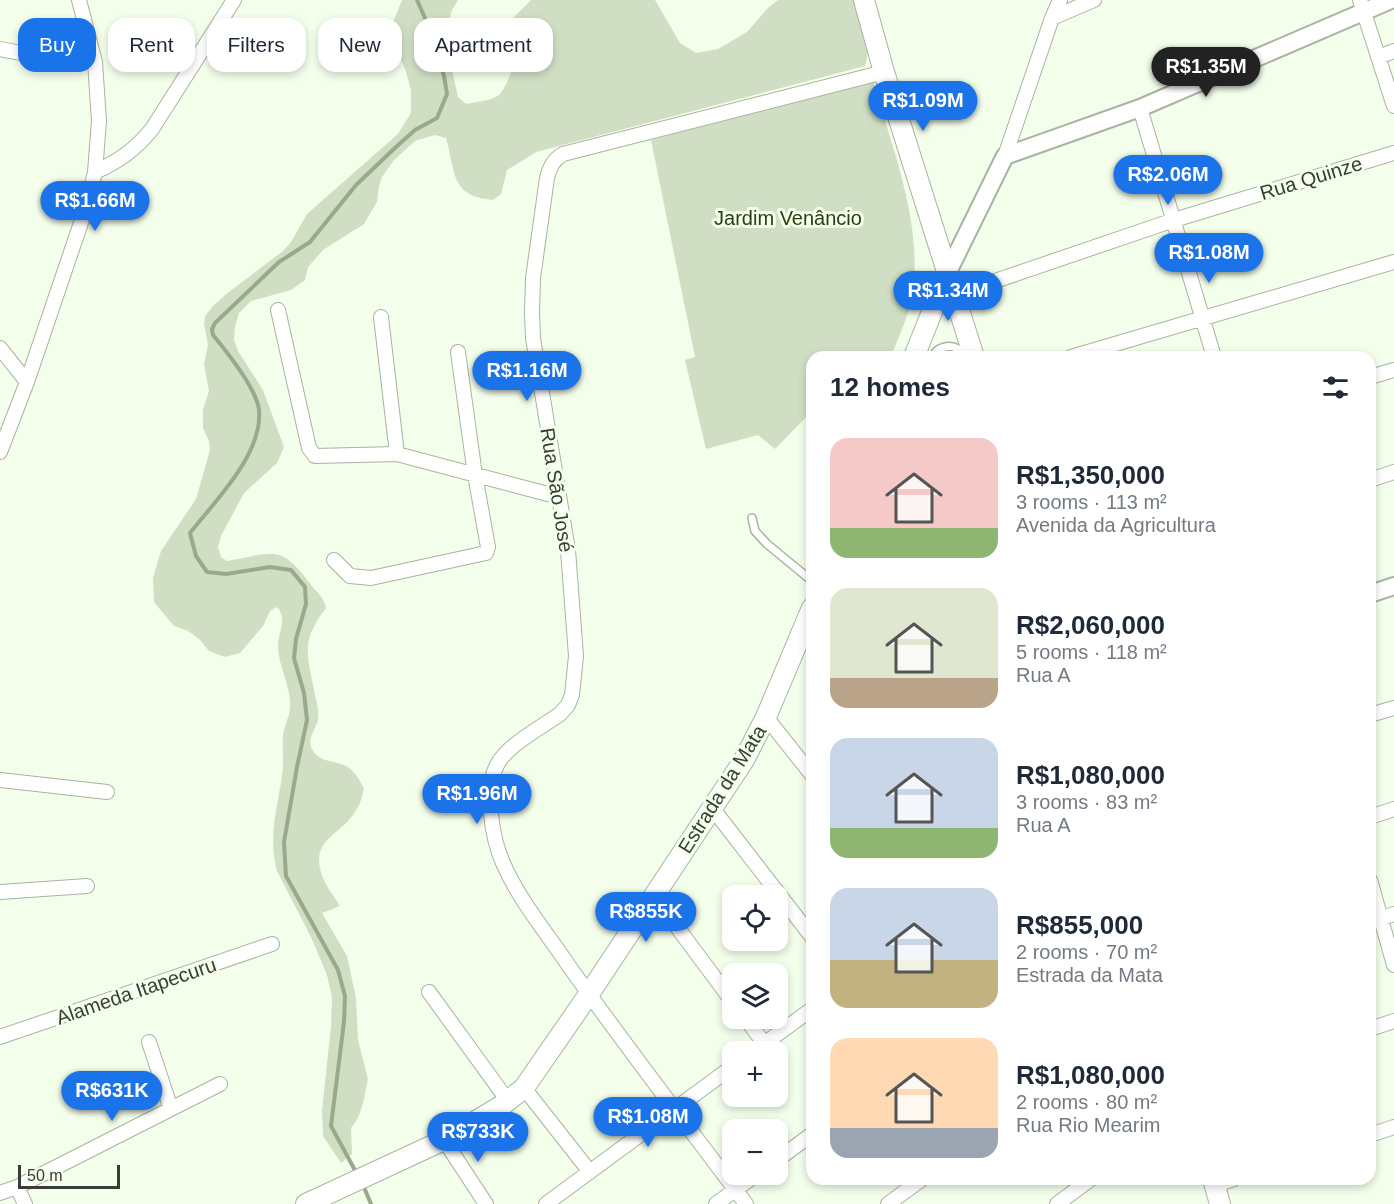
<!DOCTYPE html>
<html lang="en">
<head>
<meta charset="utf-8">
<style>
	:root { --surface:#fff; --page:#f2f2f3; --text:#1f2937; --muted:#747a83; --accent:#1a73e8 }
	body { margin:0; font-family:Helvetica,sans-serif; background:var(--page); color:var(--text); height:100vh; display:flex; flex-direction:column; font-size:22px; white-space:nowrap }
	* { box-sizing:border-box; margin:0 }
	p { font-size:20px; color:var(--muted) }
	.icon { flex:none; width:33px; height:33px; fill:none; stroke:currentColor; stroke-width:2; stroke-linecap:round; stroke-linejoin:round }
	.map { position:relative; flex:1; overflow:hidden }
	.side { position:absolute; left:806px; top:351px; width:570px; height:834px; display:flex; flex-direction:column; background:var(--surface); border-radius:18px; box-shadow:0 3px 9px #0003 }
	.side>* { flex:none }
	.guide { position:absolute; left:18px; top:18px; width:570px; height:54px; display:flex; gap:12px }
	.tools { position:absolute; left:722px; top:885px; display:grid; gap:12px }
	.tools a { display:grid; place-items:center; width:66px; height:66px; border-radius:12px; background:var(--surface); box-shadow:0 3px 9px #0003; font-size:30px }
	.scale { position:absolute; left:18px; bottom:15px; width:102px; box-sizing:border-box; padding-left:6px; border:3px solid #393d36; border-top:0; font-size:16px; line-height:21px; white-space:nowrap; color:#393d36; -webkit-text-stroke:4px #f3feeb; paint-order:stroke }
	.price { position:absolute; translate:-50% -51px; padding:0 14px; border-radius:21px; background:var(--accent); color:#fff; font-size:20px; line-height:39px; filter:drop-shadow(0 2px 3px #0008) }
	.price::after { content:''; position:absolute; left:50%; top:36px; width:18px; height:14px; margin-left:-9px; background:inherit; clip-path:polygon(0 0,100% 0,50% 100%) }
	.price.on { background:#222; color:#fff }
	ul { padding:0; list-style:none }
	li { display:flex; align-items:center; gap:18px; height:150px; padding:0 24px }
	li span { display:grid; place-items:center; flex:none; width:168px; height:120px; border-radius:18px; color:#555 }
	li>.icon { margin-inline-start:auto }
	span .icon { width:72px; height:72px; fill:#fffc; stroke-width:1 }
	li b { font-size:26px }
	h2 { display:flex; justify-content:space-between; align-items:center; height:72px; padding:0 24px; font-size:26px }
	.pill { padding:0 21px; border-radius:18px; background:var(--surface); box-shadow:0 3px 9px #0003; font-size:21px; line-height:54px }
	.pill.on { background:var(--accent); color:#fff }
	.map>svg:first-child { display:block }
	.green { fill:#d0dfc4 }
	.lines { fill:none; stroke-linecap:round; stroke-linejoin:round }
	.stream { stroke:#99a98b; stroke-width:4 }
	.service-casing { stroke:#a9b3a1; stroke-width:10 }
	.minor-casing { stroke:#a9b3a1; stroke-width:16 }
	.tertiary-casing { stroke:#a9b3a1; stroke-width:20 }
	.secondary-casing { stroke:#a9b3a1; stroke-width:22 }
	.service { stroke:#fff; stroke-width:7 }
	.minor { stroke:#fff; stroke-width:14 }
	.tertiary { stroke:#fff; stroke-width:16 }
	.secondary { stroke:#fff; stroke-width:20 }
	.labels { text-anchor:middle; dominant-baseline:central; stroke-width:6; stroke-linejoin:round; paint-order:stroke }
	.street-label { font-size:20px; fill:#393d36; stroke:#f3feeb }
	.park-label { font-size:20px; fill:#2a4012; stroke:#f3feeb }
</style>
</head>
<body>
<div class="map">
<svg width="1394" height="1204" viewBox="0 0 1394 1204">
	<rect width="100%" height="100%" fill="#f3feeb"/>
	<path class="green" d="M402 0H458L452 10 447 28 446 43 458 97 466 104C476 102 491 101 499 95 505 89 515 67 513 59 509 45 505 43 505 26L531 0H655L680 43 696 53 718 49 747 32 768 8 778 0H853C859 20 873 46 865 66L536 152 507 170 501 194 493 200C450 196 456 173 446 138L435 135 415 141 394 160 382 177 379 186 377 202 364 224 323 250 308 267 305 280 291 290 251 301 239 313 235 327 234 340 238 351 263 390 284 447 277 463 244 493 221 536 218 547 221 557 227 561C274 553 280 543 311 585 318 593 324 598 326 608 299 643 308 656 315 695 317 702 319 711 318 718 317 729 306 738 312 749 319 762 331 760 344 765 354 769 359 779 364 789 362 798 359 807 353 815 338 836 312 840 321 872 324 884 333 895 340 906L322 913 347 956 356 998 358 1040 368 1079 363 1103 358 1118 351 1128 352 1154 341 1163 323 1136 322 1110 331 1027 332 997 327 975 311 937 277 871C268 837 277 810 282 776 284 762 282 749 283 735 284 726 289 718 290 709 292 687 278 667 278 646 278 632 288 619 277 607L270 611 263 626 240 653 225 657 209 651 199 639 188 631 174 626 154 602 153 578 161 551 196 499 210 450 209 441 203 428V409L209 391 204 364 208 345 204 324 205 316 213 306 225 295 283 251 291 242 307 214 398 134 411 113V90L405 69 394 44V20Z
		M873 81C892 148 924 225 912 296 909 316 898 338 891 357H812L811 412 775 449 758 435 706 449 685 360 695 357 651 140Z"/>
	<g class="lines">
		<path class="stream" d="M357 1174 331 1126 344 1022 345 996 338 970 286 876 284 842 297 767 307 720 304 693 294 658 296 639 306 604 305 587 291 570 270 567 226 574 207 572 196 556 190 533C215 501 263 454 259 410 257 389 227 352 213 335L212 329 215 323 279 262 310 242 356 185 396 147 415 130 437 118 447 94 444 76 429 27 417 0
			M363 1185 371 1204"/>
		<defs>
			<path id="service" d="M933 357C936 347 950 344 958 349L961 357
				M752 518 755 531 767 544 812 581"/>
			<path id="minor" d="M1360 0 1394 106
				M1052 18 1094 0
				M0 49 63 61 95 62
				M1378 57 1394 51
				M1140 108 1214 357
				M1005 156 1052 18 1060 0
				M95 172C119 161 135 150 152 129L234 0
				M954 295 1174 220 1394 153
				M278 310 309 448 315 456 397 454 559 497
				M381 317 397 454
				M0 348 27 382
				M1071 357 1394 262
				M1370 377 1394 370
				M0 452 27 382 87 205 95 172 99 121 95 62 79 0
				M1370 480 1394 472
				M334 560 350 576 371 578 486 553 488 547 475 475 458 352
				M1370 715 1394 708
				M766 717 812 775
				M0 780 107 792
				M713 809 812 937
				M1370 817 1394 809
				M1370 880 1394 965
				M0 892 87 886
				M654 896 732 1001
				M1370 922 1394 914
				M429 992 508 1101
				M745 1018 764 1043
				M1370 1029 1394 1021
				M0 1037 272 944
				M149 1042 171 1109
				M753 1052 812 1009
				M524 1088 590 1172
				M1370 1135 1394 1127
				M444 1140 486 1204
				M777 1160 812 1134
				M1215 1185 1234 1179
				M17 1187 25 1204
				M0 1193 17 1187 220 1084
				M546 1204 732 1067
				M716 1204 757 1174
				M746 1204C687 1125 626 1047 569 966 546 932 519 900 503 863 492 839 484 788 497 765 507 745 542 727 560 714L568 705 572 695 576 656 568 550 533 338 532 313 533 278 547 178C550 167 553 160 563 154L884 72
				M888 1204 922 1179
				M1057 1204 1091 1179"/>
			<path id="tertiary" d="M947 274 1005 156 1140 108 1391 0
				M1370 594 1394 586"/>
			<path id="secondary" d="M864 0 884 72 974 357
				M914 357 947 274
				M1213 1179 1220 1204
				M306 1204 444 1140 501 1106 524 1088 589 994 744 760 766 717 812 608"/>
		</defs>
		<use href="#service" class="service-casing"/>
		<use href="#minor" class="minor-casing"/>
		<use href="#tertiary" class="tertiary-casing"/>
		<use href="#secondary" class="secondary-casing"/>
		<use href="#service" class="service"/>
		<use href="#minor" class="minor"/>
		<use href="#tertiary" class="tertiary"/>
		<use href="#secondary" class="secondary"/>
	</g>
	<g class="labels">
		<g class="street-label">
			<text transform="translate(1311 178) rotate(-17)">Rua Quinze</text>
			<text transform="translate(557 490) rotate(81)">Rua São José</text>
			<text transform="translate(722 789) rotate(-58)">Estrada da Mata</text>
			<text transform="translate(136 991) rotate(-19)">Alameda Itapecuru</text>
		</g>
		<g class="park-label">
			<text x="788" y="218">Jardim Venâncio</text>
		</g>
	</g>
</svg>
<div class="tools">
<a><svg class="icon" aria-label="locate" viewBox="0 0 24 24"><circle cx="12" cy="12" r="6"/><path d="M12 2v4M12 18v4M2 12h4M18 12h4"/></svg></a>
<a><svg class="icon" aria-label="layers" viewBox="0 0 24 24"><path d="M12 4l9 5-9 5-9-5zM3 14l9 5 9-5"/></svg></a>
<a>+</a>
<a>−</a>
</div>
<div class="scale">50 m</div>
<b class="price on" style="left:1206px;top:98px">R$1.35M</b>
<b class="price" style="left:923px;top:132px">R$1.09M</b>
<b class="price" style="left:1168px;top:206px">R$2.06M</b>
<b class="price" style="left:95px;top:232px">R$1.66M</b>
<b class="price" style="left:1209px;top:284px">R$1.08M</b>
<b class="price" style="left:948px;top:322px">R$1.34M</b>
<b class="price" style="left:527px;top:402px">R$1.16M</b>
<b class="price" style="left:477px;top:825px">R$1.96M</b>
<b class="price" style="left:646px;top:943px">R$855K</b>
<b class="price" style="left:112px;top:1122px">R$631K</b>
<b class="price" style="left:648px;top:1148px">R$1.08M</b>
<b class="price" style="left:478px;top:1163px">R$733K</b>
<div class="guide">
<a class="pill on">Buy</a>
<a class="pill">Rent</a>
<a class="pill">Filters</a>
<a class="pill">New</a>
<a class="pill">Apartment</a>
</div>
<section class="side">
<h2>12 homes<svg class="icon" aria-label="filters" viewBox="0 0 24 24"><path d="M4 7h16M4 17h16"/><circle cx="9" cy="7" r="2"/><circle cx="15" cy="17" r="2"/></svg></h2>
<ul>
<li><span style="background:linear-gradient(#f6c9c9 75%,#8fb573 0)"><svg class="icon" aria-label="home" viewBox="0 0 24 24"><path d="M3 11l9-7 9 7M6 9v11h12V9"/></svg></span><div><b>R$1,350,000</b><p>3 rooms · 113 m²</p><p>Avenida da Agricultura</p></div></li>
<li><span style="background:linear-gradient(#dfe7d0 75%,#b9a48a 0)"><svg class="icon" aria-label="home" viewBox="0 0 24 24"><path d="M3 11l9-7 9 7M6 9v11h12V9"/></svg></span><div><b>R$2,060,000</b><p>5 rooms · 118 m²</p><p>Rua A</p></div></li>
<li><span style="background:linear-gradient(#c9d6e8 75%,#8fb573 0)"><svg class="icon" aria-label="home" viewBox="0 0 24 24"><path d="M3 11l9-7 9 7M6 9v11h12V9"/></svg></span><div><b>R$1,080,000</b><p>3 rooms · 83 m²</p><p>Rua A</p></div></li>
<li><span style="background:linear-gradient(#c9d6e8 60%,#c2b280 0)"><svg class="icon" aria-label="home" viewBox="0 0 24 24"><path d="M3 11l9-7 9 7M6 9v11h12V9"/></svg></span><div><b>R$855,000</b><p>2 rooms · 70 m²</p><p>Estrada da Mata</p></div></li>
<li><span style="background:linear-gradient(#ffd9b3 75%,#9aa5b1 0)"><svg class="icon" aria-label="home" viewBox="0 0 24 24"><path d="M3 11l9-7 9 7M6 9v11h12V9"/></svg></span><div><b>R$1,080,000</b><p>2 rooms · 80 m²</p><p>Rua Rio Mearim</p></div></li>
</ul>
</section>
</div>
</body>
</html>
